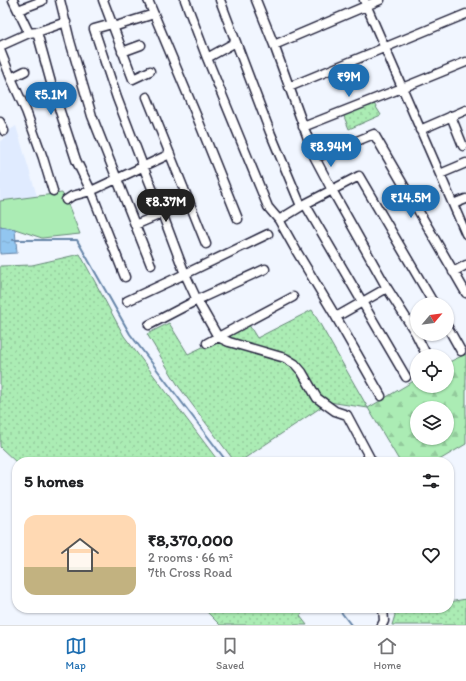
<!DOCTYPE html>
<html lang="en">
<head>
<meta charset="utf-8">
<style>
	:root { --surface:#fff; --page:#f6f6f6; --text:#202124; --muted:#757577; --line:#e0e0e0; --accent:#1f6fb2 }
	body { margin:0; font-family:Itim,sans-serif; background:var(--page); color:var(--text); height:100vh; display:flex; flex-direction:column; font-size:15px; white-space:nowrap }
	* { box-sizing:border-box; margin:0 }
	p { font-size:13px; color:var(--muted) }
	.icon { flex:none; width:22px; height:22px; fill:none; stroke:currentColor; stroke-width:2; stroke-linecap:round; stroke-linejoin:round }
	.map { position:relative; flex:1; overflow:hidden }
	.drawer { position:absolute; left:12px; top:457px; width:442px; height:156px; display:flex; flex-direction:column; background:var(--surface); border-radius:16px; box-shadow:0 1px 3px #0004 }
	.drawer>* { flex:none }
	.needle { width:26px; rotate:61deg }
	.controls { position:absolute; left:410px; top:297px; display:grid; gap:8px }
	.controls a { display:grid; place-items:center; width:44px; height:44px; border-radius:50%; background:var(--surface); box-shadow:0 1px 3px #0004; font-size:20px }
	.price { position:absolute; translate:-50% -34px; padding:0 9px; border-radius:14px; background:var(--accent); color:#fff; font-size:13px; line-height:26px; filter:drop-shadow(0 1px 2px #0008) }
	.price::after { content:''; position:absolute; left:50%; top:24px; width:12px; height:9px; margin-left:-6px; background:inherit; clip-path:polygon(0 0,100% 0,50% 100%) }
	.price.selected { background:#222; color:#fff }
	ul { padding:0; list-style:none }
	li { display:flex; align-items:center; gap:12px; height:100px; padding:0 12px }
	li span { display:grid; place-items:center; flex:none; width:112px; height:80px; border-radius:12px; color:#555 }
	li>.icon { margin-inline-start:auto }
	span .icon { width:48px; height:48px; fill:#fffc; stroke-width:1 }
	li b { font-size:17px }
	h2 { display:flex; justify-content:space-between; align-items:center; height:48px; padding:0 12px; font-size:17px }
	.menu { display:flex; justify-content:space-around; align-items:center; height:56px; border-top:1px solid var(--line); background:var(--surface); font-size:11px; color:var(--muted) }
	.menu a { display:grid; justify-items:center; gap:2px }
	.menu .selected { color:var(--accent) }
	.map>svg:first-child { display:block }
	.built { fill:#e0ebff }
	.grass { fill:url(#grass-dots); stroke:#668778 }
	.forest { fill:url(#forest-firs); stroke:#668778; fill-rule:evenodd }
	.park { fill:#abecb4; stroke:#668778 }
	.water { fill:url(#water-ripples); stroke:#6584a8 }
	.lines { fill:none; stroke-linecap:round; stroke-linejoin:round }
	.stream { stroke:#6584a8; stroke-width:2 }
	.minor-casing { stroke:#22223b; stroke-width:11 }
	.minor { stroke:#fff; stroke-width:8 }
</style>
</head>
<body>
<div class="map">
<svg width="466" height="625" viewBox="0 0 466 625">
	<defs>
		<pattern id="grass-dots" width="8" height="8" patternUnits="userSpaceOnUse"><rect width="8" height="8" fill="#abecb4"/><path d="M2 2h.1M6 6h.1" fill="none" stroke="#93ca9c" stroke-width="1.8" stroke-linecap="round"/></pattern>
		<pattern id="forest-firs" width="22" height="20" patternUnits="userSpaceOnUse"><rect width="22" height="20" fill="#abecb4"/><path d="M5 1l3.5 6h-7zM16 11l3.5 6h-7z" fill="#93ca9c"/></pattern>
		<pattern id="water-ripples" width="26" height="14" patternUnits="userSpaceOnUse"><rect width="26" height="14" fill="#92c6f0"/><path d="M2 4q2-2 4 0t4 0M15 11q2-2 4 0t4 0" fill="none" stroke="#7eaacf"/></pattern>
	</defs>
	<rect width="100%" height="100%" fill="#f1f6ff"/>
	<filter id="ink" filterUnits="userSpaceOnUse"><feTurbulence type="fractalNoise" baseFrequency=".025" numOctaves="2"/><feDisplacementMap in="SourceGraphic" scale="8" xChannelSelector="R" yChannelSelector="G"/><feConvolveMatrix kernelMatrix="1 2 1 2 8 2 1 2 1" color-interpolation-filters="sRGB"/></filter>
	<g filter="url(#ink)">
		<path class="built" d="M16 126 37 196 0 201V141L6 138 4 134Z"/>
		<path class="grass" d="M373 102 381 115 349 129 343 114Z
			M80 254 124 336 219 462H17V463L0 447V266L32 265Z
			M312 310 368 408 329 402 239 462H235L179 387 147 334 169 323 188 354 249 325 257 338Z
			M466 599V625H392L395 615 393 608H449V602Z
			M203 608H306L300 616 307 625H220Z"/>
		<path class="forest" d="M466 354V444L436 462H400L368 408 417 379V386H447V363ZM417 408H447V438H417Z"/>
		<path class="park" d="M62 193 67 202 80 234 42 238 15 229 0 226V201Z"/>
		<path class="water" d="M0 226 15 229 17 253 0 254Z"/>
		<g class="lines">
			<path class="stream" d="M13 240H77L130 334 227 462
				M338 608 351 625"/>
			<defs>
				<path id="minor" d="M13 0 29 33
					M60 0 70 41 92 116 151 265
					M103 0 133 79 150 71
					M148 0 197 117 238 219
					M185 0 207 58 268 207 279 220
					M220 0 270 132 301 206
					M256 0 274 45 315 158 332 190 387 288 415 332
					M364 0 466 234
					M18 10 42 1
					M112 24 94 29 117 98 143 166 162 213 185 274 197 300 218 337 229 342 285 358 295 364 302 372 317 398 335 411 347 415 372 462
					M113 27 154 14
					M37 32 53 90 76 160 91 191 125 277
					M274 45 380 0
					M0 46 29 33 37 32 66 22
					M0 50 11 78 26 111 43 158 53 191
					M122 52 141 45
					M207 58 236 42
					M11 78 25 71
					M289 87 466 14
					M147 97 206 244
					M451 116 463 146
					M0 122 4 131
					M303 127 402 88 466 62
					M420 130 466 110
					M315 158 374 134 466 293
					M440 174 466 163
					M66 200 72 196 91 191 170 154
					M305 204 406 377
					M453 204 466 199
					M135 225 189 202
					M453 272 466 265
					M127 301 185 274 268 234
					M336 317 387 288
					M149 325 197 300 265 269
					M447 326 461 351
					M417 331 415 332 427 356
					M207 343 293 297
					M381 396 336 317 297 252 279 220 305 204 359 176 434 304
					M382 625 384 621 383 608"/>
			</defs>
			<use href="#minor" class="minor-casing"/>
			<use href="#minor" class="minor"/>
		</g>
	</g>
</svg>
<div class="controls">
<a><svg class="needle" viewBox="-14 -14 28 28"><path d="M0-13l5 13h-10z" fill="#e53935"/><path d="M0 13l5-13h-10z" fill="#757577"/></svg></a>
<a><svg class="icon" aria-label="locate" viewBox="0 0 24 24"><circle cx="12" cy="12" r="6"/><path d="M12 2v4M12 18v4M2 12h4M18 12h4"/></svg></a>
<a><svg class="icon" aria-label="layers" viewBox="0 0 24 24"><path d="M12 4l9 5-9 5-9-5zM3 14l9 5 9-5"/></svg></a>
</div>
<b class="price" style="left:349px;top:98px">₹9M</b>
<b class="price" style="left:51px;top:116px">₹5.1M</b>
<b class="price" style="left:331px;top:168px">₹8.94M</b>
<b class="price" style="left:411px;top:219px">₹14.5M</b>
<b class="price selected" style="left:166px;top:223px">₹8.37M</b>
<section class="drawer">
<h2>5 homes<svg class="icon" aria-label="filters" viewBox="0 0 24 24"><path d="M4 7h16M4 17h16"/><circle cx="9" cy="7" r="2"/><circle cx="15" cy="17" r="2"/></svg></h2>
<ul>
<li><span style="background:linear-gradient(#ffd9b3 65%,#c2b280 0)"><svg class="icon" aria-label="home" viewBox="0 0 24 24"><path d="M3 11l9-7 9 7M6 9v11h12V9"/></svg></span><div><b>₹8,370,000</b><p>2 rooms · 66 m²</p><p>7th Cross Road</p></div><svg class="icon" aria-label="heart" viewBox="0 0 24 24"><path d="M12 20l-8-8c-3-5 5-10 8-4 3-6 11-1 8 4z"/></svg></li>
</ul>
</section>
</div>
<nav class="menu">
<a class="selected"><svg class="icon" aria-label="map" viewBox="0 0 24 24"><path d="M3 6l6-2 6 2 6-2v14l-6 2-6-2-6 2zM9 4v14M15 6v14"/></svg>Map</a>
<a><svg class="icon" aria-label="saved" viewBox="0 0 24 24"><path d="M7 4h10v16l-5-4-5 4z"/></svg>Saved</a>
<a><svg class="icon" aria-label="home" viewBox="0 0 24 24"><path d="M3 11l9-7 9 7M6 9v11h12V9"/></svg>Home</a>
</nav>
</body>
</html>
